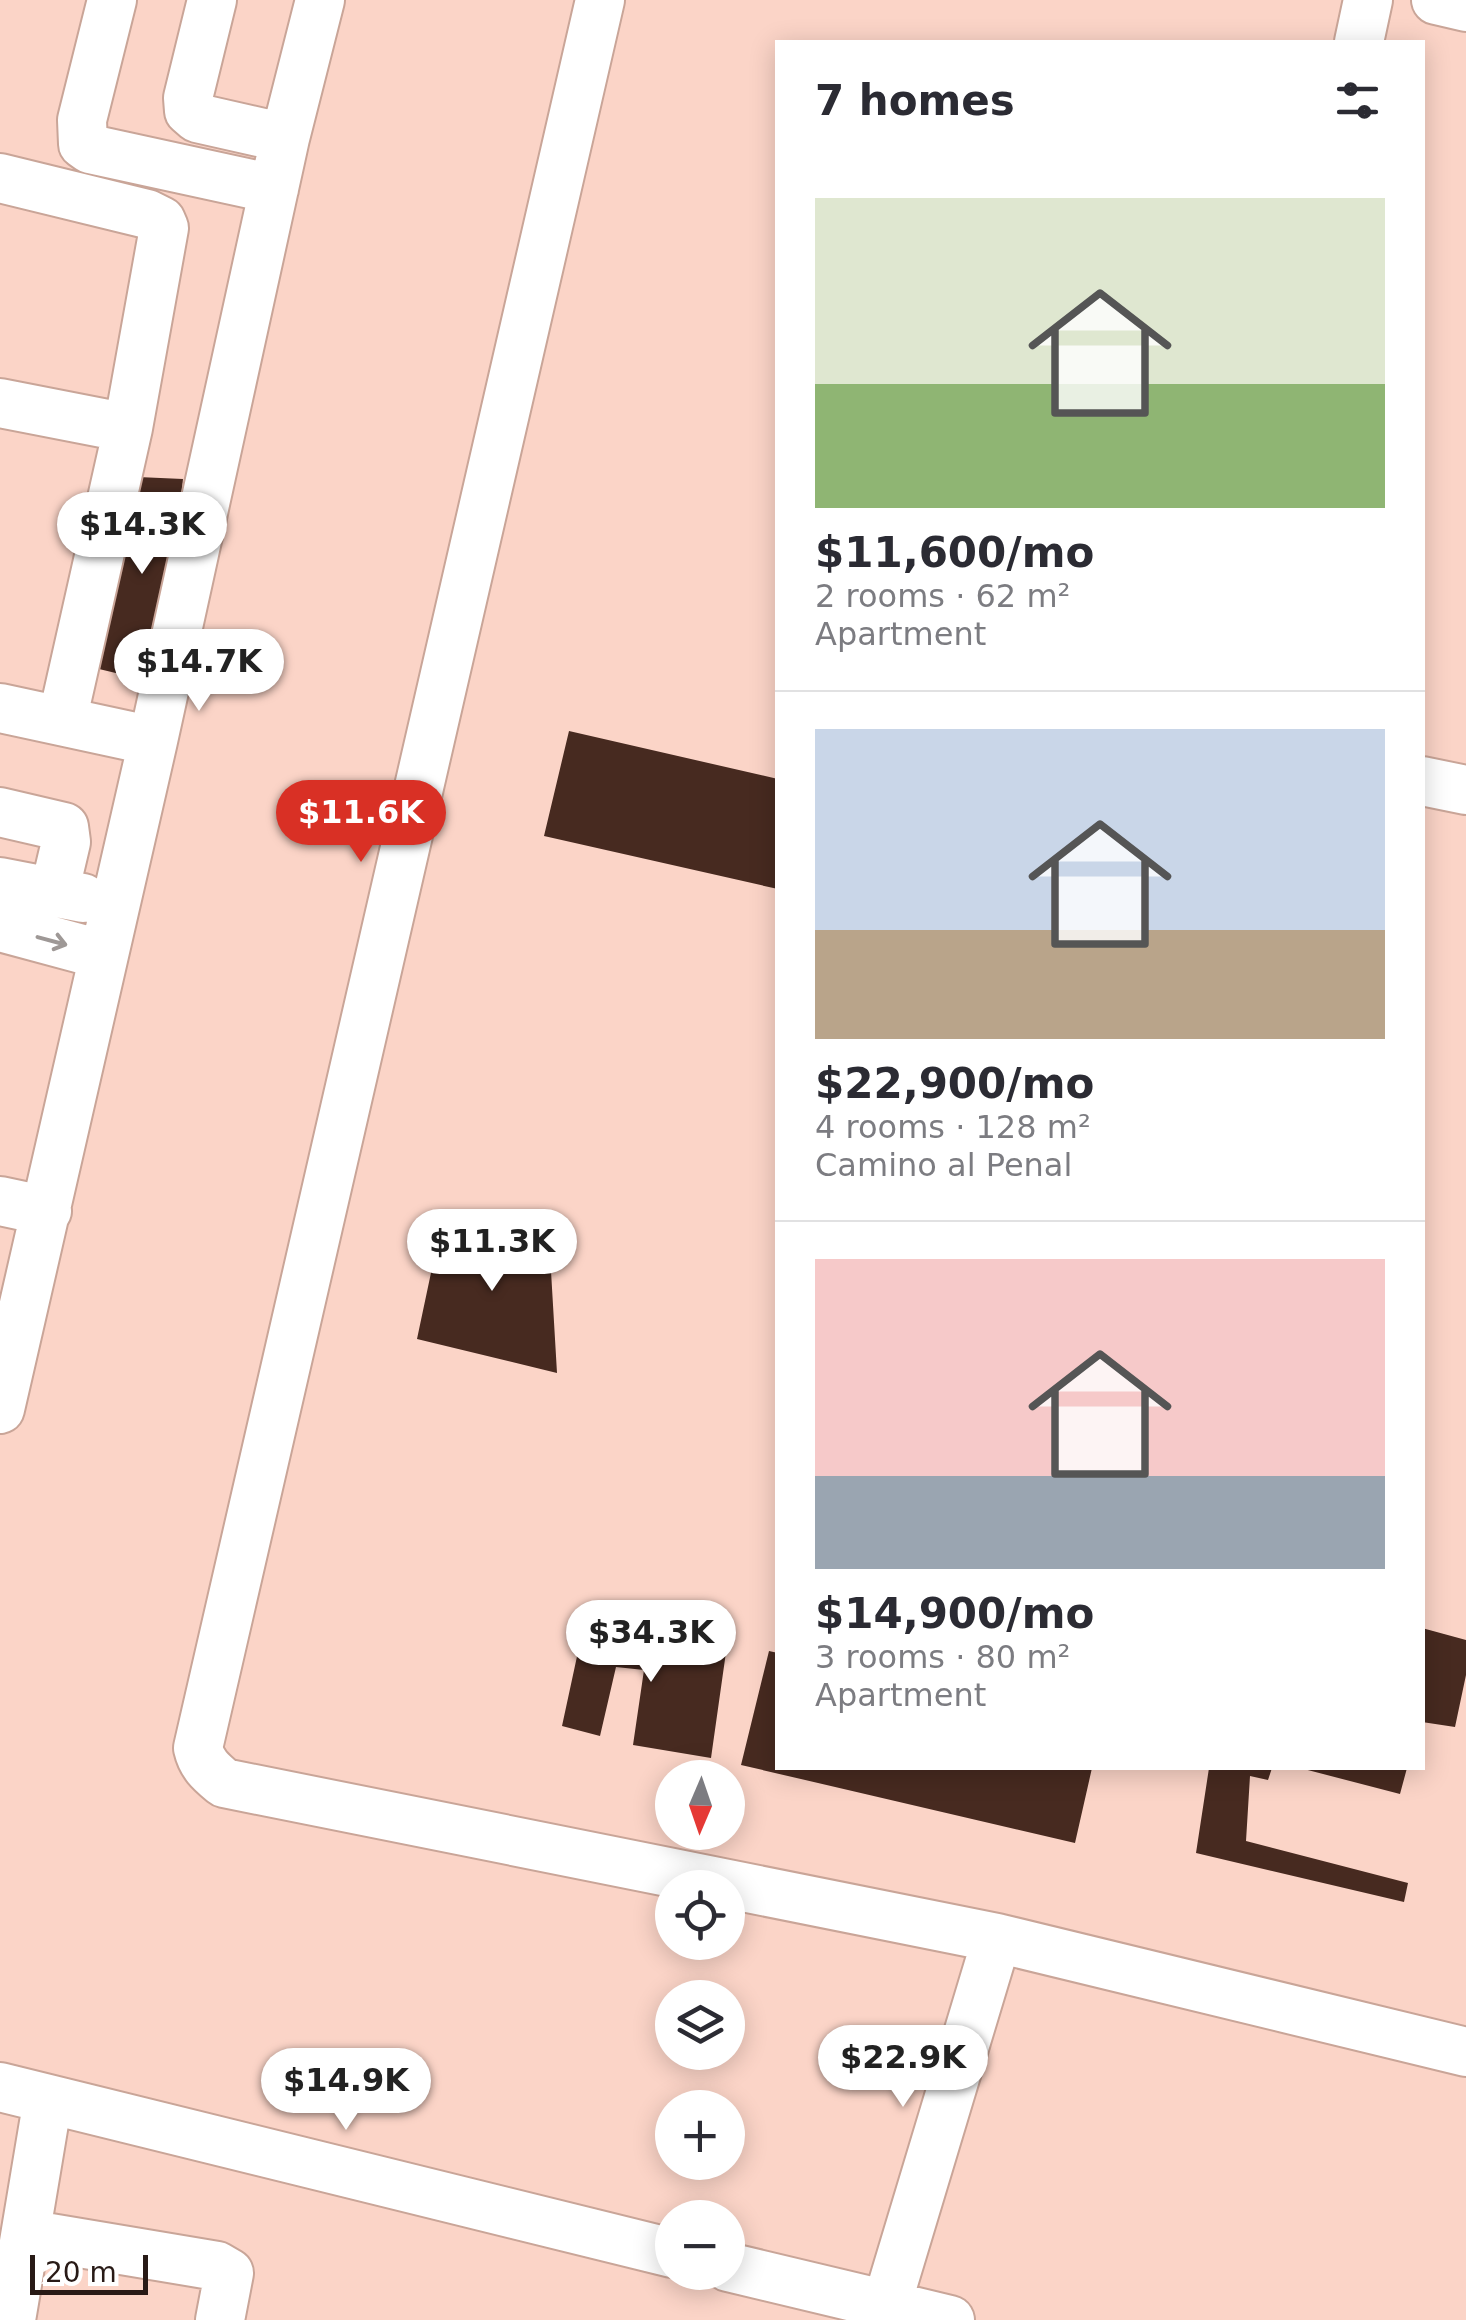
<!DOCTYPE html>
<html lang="en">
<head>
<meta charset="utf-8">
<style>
	:root { --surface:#fff; --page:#f2f2f3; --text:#2b2b33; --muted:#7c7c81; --line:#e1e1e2; --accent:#d93025 }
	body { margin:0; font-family:"DejaVu Sans",sans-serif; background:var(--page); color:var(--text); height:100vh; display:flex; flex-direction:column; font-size:38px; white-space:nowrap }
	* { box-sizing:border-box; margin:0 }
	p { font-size:32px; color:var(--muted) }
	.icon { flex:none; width:55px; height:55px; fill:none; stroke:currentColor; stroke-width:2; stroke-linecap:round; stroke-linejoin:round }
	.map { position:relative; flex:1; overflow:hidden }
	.drawer { position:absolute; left:775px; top:40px; width:650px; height:1730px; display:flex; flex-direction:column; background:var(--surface); border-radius:0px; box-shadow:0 5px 25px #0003 }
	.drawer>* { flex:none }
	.needle { width:65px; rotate:182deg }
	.controls { position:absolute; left:655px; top:1760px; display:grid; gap:20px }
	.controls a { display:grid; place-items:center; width:90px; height:90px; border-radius:50%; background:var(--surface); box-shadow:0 5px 25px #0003; font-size:50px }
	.scale { position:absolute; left:30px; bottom:25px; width:118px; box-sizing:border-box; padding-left:10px; border:5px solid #281a16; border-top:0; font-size:28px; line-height:35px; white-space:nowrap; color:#281a16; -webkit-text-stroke:8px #fff; paint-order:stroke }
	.price { position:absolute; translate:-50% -85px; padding:0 22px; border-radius:35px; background:#fff; color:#222; font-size:32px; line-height:65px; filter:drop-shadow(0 2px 5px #0008) }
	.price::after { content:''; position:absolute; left:50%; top:60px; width:30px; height:22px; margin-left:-15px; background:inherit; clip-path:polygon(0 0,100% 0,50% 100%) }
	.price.selected { background:var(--accent); color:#fff }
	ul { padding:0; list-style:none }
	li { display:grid; align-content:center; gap:20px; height:530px; padding:0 40px }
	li+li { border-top:2px solid var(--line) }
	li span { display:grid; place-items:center; height:310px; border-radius:0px; color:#555 }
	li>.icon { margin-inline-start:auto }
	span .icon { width:180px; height:180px; fill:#fffc; stroke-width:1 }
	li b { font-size:42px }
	h2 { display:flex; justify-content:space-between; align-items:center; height:120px; padding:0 40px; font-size:42px }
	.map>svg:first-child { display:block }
	.building { fill:#472a20 }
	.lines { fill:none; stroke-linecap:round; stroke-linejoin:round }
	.minor-casing { stroke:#c9a598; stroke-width:52 }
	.minor { stroke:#fff; stroke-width:48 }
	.oneway { stroke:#9e9896 }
</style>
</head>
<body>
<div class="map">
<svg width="1466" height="2320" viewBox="0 0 1466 2320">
	<rect width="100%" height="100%" fill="#fbd4c7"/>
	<path class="building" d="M138 477 183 479 178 527 145 680 99 669Z
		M569 731 778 779V889L544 836Z
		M443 1216 549 1237 557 1373 417 1339Z
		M587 1610 625 1617 620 1653 651 1656 659 1625 728 1638 711 1758 633 1745 644 1670 616 1667 600 1736 562 1726Z
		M1422 1628 1466 1640V1675L1455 1727 1422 1722Z
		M769 1651 778 1653V1768H1092L1075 1843 741 1765Z
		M1209 1768H1272L1268 1780 1250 1776 1246 1841 1408 1883 1404 1902 1196 1853Z
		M1300 1768H1407L1400 1794Z"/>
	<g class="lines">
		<defs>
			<path id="minor" d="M112 0 82 120 83 144 90 149 274 189
				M212 0 188 98 189 111 197 118 285 138
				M600 0 198 1748C202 1765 211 1772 224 1783L997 1938 1466 2052
				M1436 0 1466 7
				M1359 42 1368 0
				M0 178 147 214 161 221 164 228 128 428 62 721
				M0 403 128 428
				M0 708 153 741
				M1422 781 1466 790
				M0 812 64 827 66 842 54 893
				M0 882 83 898
				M0 927 104 955
				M0 1201 47 1211
				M0 1409 153 741 285 138 320 0
				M0 2087 672 2253
				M26 2234 217 2266 229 2273 220 2320
				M728 2267 950 2320
				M11 2320 48 2099
				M882 2320 997 1938"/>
		</defs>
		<use href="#minor" class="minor-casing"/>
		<use href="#minor" class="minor"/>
	</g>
	<defs><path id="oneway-shaft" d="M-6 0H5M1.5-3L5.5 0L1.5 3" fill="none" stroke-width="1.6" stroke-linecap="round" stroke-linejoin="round" transform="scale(2.5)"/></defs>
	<use class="oneway" href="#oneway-shaft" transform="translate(52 941) rotate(15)"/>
</svg>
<div class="controls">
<a><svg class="needle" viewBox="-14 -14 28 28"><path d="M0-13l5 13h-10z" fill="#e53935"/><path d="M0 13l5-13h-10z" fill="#7c7c81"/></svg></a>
<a><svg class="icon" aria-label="locate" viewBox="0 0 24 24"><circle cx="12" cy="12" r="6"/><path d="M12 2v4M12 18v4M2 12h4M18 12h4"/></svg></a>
<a><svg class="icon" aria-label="layers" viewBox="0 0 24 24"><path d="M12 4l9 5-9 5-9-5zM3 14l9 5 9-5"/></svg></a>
<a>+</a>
<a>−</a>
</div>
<div class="scale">20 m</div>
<b class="price" style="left:142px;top:577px">$14.3K</b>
<b class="price" style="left:199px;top:714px">$14.7K</b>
<b class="price selected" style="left:361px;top:865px">$11.6K</b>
<b class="price" style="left:492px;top:1294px">$11.3K</b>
<b class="price" style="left:651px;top:1685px">$34.3K</b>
<b class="price" style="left:903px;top:2110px">$22.9K</b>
<b class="price" style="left:346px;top:2133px">$14.9K</b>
<section class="drawer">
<h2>7 homes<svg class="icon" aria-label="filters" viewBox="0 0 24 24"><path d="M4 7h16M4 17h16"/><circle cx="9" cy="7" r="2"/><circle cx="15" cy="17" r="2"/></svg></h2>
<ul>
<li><span style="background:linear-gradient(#dfe7d0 60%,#8fb573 0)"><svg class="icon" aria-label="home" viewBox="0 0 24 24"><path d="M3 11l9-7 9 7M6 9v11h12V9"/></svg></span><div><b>$11,600/mo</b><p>2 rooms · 62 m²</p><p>Apartment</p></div></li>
<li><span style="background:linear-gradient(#c9d6e8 65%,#b9a48a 0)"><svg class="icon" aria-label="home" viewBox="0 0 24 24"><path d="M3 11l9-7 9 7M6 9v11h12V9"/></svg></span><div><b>$22,900/mo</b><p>4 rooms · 128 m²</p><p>Camino al Penal</p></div></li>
<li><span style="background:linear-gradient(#f6c9c9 70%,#9aa5b1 0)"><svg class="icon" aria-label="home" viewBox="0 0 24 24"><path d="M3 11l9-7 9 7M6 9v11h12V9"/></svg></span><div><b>$14,900/mo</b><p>3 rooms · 80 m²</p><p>Apartment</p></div></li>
</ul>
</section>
</div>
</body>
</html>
